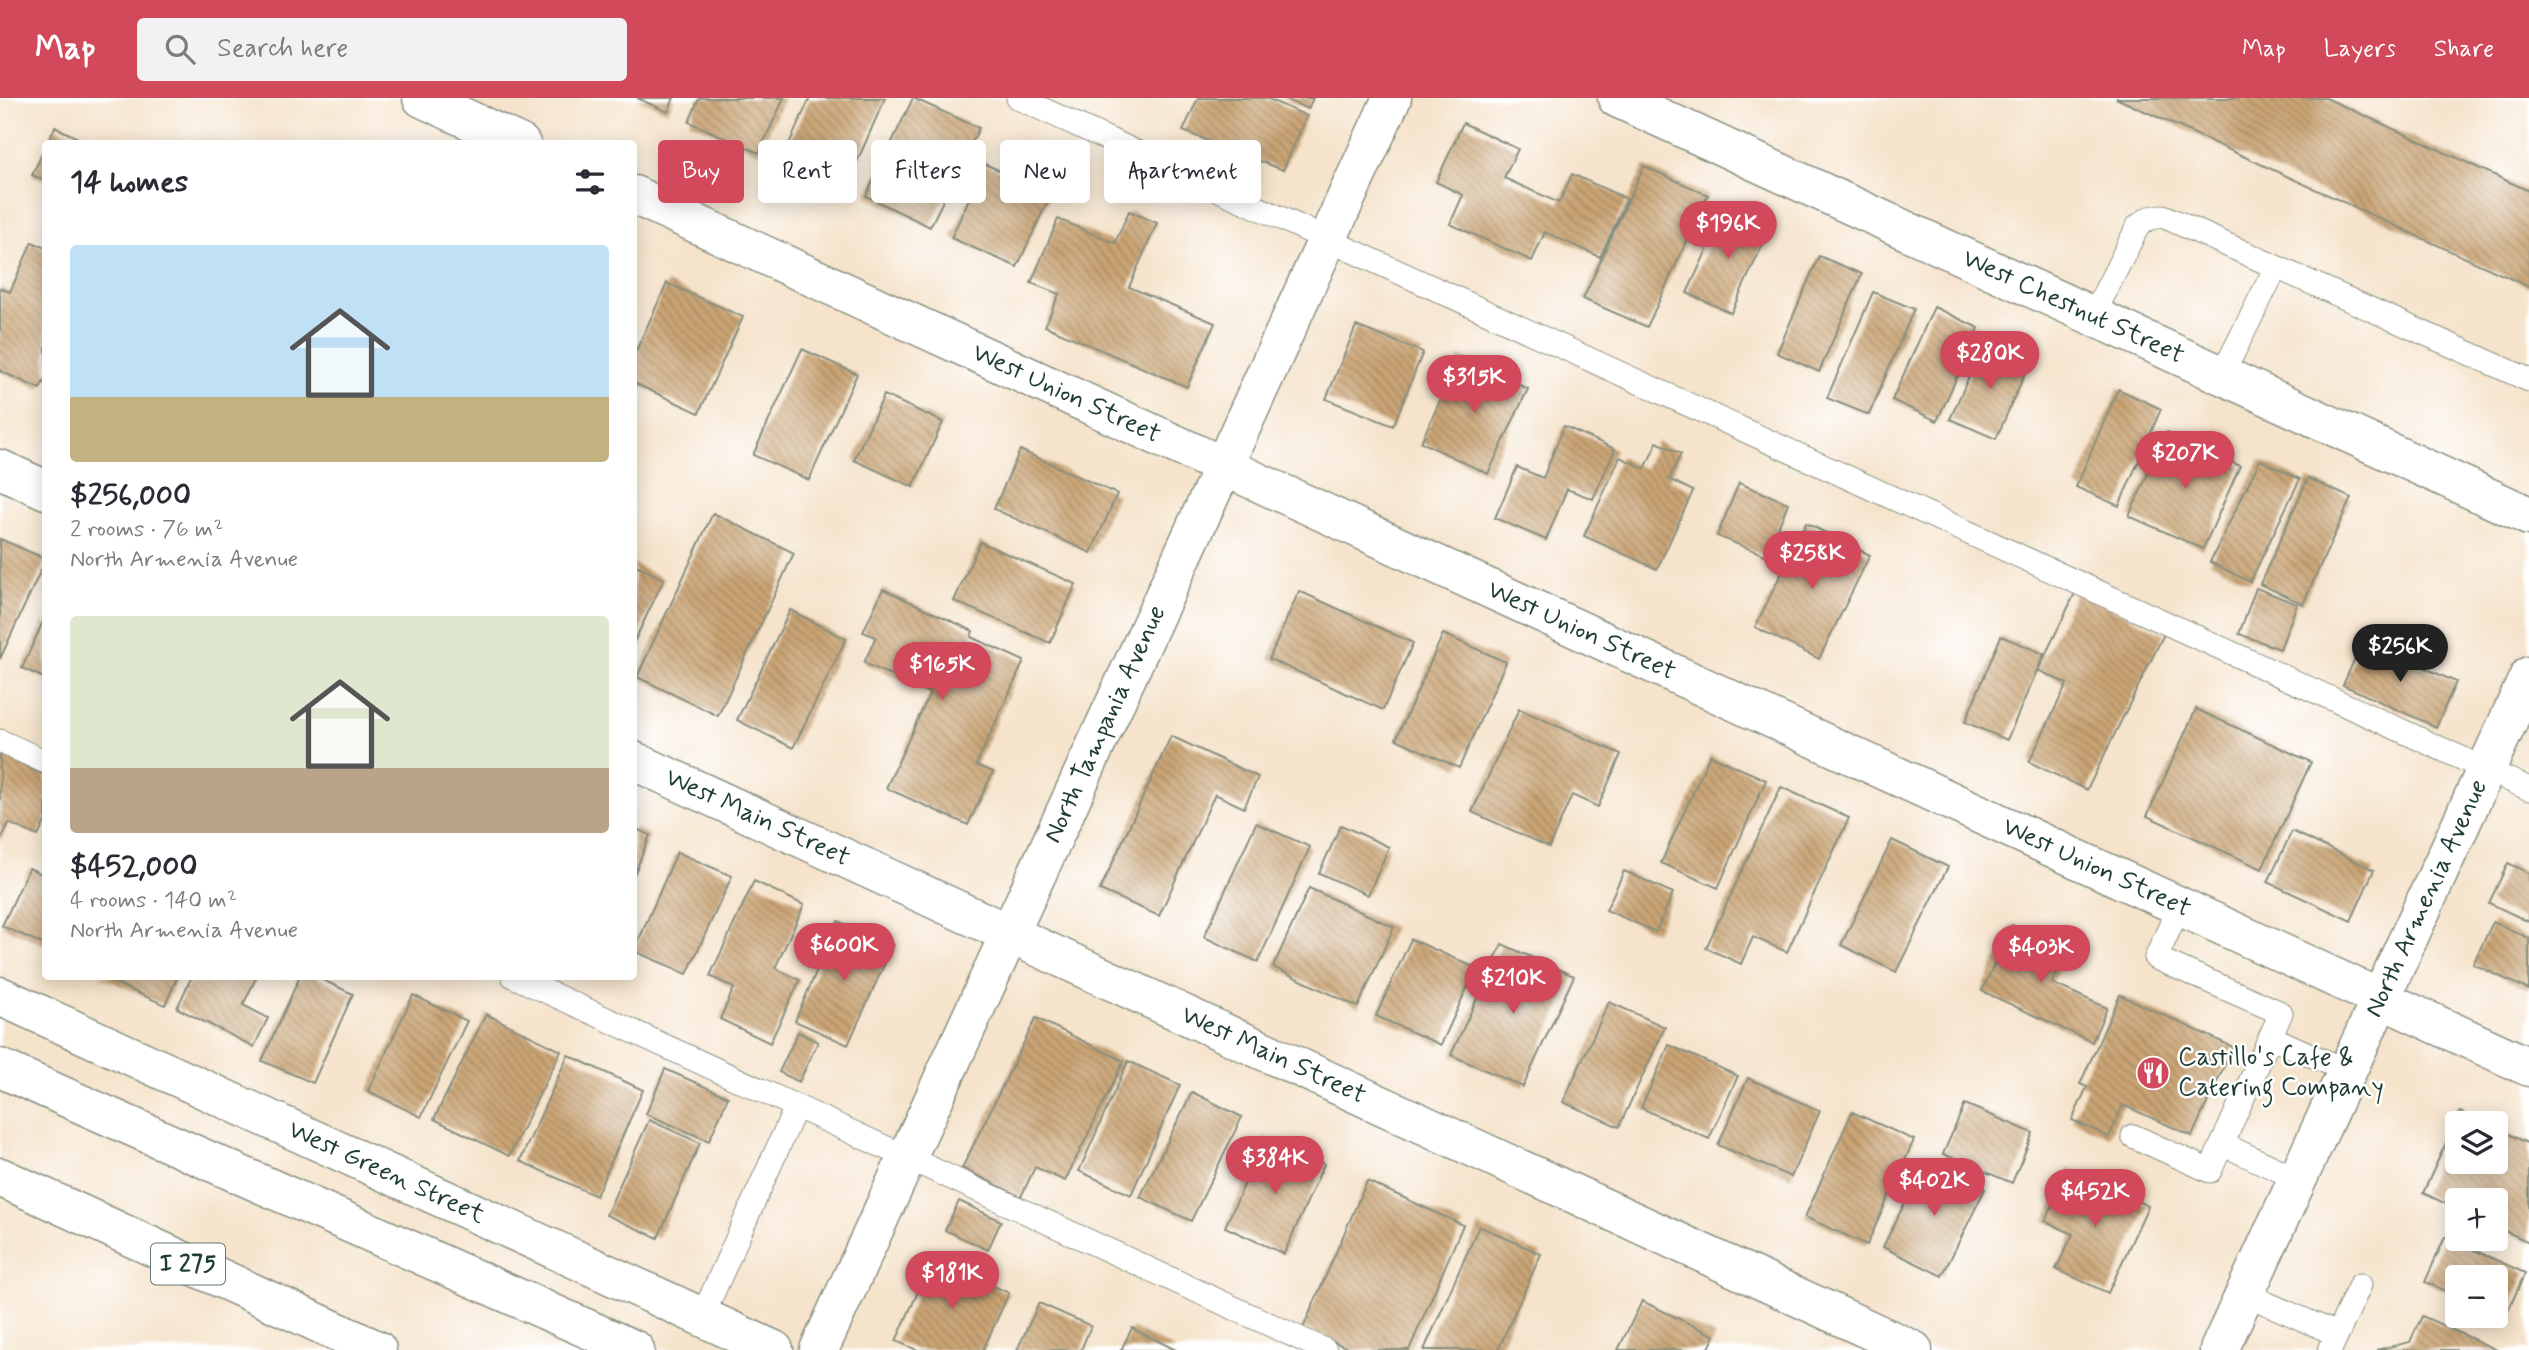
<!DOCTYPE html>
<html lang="en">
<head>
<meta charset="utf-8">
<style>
	:root { --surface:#fff; --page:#f2f2f3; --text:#2b2b33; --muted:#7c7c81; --accent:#d1495b }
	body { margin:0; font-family:Mynerve,sans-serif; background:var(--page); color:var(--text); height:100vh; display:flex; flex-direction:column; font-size:26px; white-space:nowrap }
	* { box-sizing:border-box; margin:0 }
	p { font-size:23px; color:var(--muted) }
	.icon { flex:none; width:38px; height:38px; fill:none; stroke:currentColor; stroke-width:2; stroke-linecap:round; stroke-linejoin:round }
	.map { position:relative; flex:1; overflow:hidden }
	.drawer { position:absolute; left:42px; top:42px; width:595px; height:840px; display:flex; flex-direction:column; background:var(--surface); border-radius:7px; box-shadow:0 4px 18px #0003 }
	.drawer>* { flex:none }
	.guide { position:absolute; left:658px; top:42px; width:665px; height:63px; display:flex; gap:14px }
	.tools { position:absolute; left:2445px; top:1013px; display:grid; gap:14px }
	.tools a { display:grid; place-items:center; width:63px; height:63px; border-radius:7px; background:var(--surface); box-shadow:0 4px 18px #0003; font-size:35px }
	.price { position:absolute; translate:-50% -60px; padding:0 16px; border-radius:24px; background:var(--accent); color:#fff; font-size:23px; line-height:46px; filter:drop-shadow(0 2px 4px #0008) }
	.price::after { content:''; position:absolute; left:50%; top:42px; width:21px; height:16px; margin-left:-10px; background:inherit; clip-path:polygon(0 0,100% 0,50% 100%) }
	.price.current { background:#222; color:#fff }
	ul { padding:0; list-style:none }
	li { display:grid; align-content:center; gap:14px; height:371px; padding:0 28px }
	li span { display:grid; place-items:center; height:217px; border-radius:7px; color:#555 }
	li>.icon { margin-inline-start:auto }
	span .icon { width:126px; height:126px; fill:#fffc; stroke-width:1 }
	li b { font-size:30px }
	h2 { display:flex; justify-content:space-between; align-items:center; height:84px; padding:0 28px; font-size:30px }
	.chip { padding:0 24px; border-radius:7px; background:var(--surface); box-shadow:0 4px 18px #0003; font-size:24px; line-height:63px }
	.chip.current { background:var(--accent); color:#fff }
	header { display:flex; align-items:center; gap:42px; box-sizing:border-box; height:98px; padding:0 35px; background:var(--accent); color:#fff }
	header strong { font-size:33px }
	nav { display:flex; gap:38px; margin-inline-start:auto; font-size:24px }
	.search { width:490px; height:63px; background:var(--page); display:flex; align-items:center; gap:18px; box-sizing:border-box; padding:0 24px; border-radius:7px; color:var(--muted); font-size:26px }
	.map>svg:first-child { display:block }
	.building { fill:url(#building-back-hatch) }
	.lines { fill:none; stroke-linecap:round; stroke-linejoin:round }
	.service-casing { stroke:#8a9080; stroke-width:25 }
	.minor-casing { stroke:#8a9080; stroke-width:41 }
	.tertiary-casing { stroke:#8a9080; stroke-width:41 }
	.secondary-casing { stroke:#8a9080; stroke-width:41 }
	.motorway-casing { stroke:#8a9080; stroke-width:41 }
	.service { stroke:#fff; stroke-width:23 }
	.minor { stroke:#fff; stroke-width:38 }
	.tertiary { stroke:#fff; stroke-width:38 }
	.secondary { stroke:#fff; stroke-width:38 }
	.motorway { stroke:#fff; stroke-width:38 }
	.labels { text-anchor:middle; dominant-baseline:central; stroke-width:5; stroke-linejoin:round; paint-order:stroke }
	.shield { fill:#fff; stroke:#627771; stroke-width:2 }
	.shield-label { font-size:24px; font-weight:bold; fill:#1f3d34 }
	.street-label { font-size:26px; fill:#1f3d34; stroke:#fff }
	.poi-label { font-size:26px; fill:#1f3d34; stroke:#fff; text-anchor:start }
</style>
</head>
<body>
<header>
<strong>Map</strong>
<div class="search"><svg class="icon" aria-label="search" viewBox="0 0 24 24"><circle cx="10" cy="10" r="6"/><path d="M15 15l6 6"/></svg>Search here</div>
<nav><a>Map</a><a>Layers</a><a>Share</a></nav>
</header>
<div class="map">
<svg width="2529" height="1252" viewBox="0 0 2529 1252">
	<defs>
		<pattern id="building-back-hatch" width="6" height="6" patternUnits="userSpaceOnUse" patternTransform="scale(1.75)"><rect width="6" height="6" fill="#caa474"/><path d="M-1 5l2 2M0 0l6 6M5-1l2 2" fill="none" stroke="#a38760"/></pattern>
	</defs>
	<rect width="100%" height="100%" fill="#fff"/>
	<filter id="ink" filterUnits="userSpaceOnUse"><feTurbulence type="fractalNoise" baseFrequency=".0143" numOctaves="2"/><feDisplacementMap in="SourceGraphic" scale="14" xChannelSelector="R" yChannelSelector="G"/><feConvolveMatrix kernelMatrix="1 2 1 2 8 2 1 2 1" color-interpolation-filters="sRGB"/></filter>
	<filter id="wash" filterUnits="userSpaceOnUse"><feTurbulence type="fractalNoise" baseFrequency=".00686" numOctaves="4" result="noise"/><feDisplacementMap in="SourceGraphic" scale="28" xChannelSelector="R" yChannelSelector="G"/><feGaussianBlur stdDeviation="1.57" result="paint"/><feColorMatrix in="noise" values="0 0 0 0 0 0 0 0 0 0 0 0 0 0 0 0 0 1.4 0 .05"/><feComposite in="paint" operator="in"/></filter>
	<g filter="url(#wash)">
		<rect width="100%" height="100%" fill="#f5e3cb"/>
		<g id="blocks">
			<path class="building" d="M637 0H674L668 14Z
				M699 0H784L759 55 689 24Z
				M810 0H885L846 89 782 61Z
				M913 0 979 30 930 129 866 98Z
				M1198 0H1266L1307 18 1283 72 1183 33Z
				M1283 0H1313L1308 11Z
				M2116 0H2326L2529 93V189Z
				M1463 25 1518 51 1504 80 1559 105 1572 76 1627 101 1600 159 1545 134 1532 163 1450 126 1463 97 1436 84Z
				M55 29 90 46H47Z
				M46 48V83L32 77Z
				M985 66 1051 96 1017 169 951 140Z
				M1644 68 1708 97 1647 229 1583 201Z
				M1726 111 1770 131 1731 215 1687 195Z
				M1129 113 1157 125 1129 189 1215 225 1187 289 1045 228 1059 196 1031 185 1058 121 1115 145Z
				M32 144 46 150V279L40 291 0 273V190L10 194Z
				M1819 158 1862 176 1819 274 1777 255Z
				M667 185 743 219 699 315 634 285V257Z
				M1873 194 1914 211 1869 317 1827 300Z
				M1934 209 1979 230 1937 323 1892 302Z
				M1356 228 1423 254 1393 328 1326 301Z
				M1984 245 2030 264 1996 341 1950 321Z
				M802 251 857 276 809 382 753 357Z
				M1460 259 1528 291 1488 376 1421 344Z
				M2118 291 2161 311 2119 408 2076 389Z
				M884 297 943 324 913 389 854 362Z
				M1564 328 1615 351 1593 401 1567 391 1546 442 1495 420 1517 369 1543 380Z
				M2167 334 2240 368 2203 451 2129 418Z
				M1657 344 1681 356 1669 381 1693 393 1657 471 1584 438 1620 359 1645 371Z
				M1020 352 1117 396 1091 455 994 411Z
				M2260 362 2300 381 2250 484 2210 464Z
				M2308 380 2351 400 2303 506 2260 486Z
				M1739 385 1788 405 1767 458 1717 438Z
				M713 415 794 455 718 618 637 579Z
				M1806 425 1870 457 1819 561 1755 529Z
				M0 441 46 461 0 561Z
				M980 444 1076 486 1050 545 954 503Z
				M634 466 664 481 634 544Z
				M2256 490 2297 506 2280 551 2239 536Z
				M883 491 973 533 971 539 1024 563 976 667 993 674 968 727 886 690 930 595 864 565 876 539 863 534Z
				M1299 493 1413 545 1383 612 1269 561Z
				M2076 493 2164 536 2087 692 2029 664 2067 586 2038 572Z
				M790 512 846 541 793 650 737 622Z
				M46 517V581L22 570Z
				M1443 536 1506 564 1459 670 1396 641Z
				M2001 538 2044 556 2007 642 1965 624Z
				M2363 542 2456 584 2436 629 2343 587Z
				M1519 611 1621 656 1598 709 1572 697 1549 749 1472 714Z
				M2196 611 2311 664 2262 771 2147 718Z
				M1171 638 1258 679 1244 710 1215 696 1159 818 1100 792Z
				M0 655 46 678V722L38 738 9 725 0 744Z
				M1710 657 1766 682 1718 790 1661 765Z
				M1781 689 1849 720 1787 854 1753 839 1741 866 1706 850Z
				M1256 725 1310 749 1258 864 1204 839Z
				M1341 727 1389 749 1368 797 1319 775Z
				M634 730 650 737 634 777Z
				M2292 733 2374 772 2351 823 2268 784Z
				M1892 742 1948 769 1896 874 1841 847Z
				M677 754 732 778 687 876 634 853Z
				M2508 765 2529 775V824L2489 805Z
				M29 770 46 778 45 847 2 828Z
				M1624 773 1673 795 1656 834 1606 812Z
				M754 783 804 807 775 870 800 882 770 945 720 921 734 890 710 878Z
				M1309 790 1394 829 1358 909 1273 869Z
				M838 823 893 847 848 947 795 923Z
				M2493 824 2529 840V892L2473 866Z
				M2012 827 2067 852 2052 885 2107 910 2092 944 1982 893Z
				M1411 841 1476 870 1441 947 1376 918Z
				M1502 846 1574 878 1523 989 1451 957Z
				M99 878H178L165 907Z
				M192 878H257L243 907 268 920 254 949 177 910Z
				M300 878H314L353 896 313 985 262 963Z
				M413 897 467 923 421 1019 368 993Z
				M2120 897 2233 949 2192 1038 2123 1007 2109 1039 2072 1022 2087 989 2080 986Z
				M1609 904 1665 929 1619 1029 1563 1004Z
				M486 916 561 953 509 1058 434 1021Z
				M1036 920 1124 963 1065 1083 1035 1069 1021 1099 962 1070Z
				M798 934 818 944 799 984 779 974Z
				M1669 947 1738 978 1709 1041 1641 1010Z
				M568 957 643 992 596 1098 520 1063Z
				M1128 963 1180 987 1131 1097 1079 1073Z
				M665 971 728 999 709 1043 646 1016Z
				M1748 980 1820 1013 1791 1079 1718 1047Z
				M1192 994 1242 1019 1191 1123 1140 1099Z
				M1965 1006 2033 1035 2012 1085 1943 1056Z
				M1852 1014 1914 1042 1867 1147 1805 1119Z
				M2460 1014 2485 1026H2457V1064H2496V1030L2529 1046V1144L2496 1129V1102H2457V1111L2423 1095Z
				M649 1022 700 1045 658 1140 606 1117Z
				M1265 1040 1324 1066 1284 1156 1225 1129Z
				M1926 1062 1985 1091 1942 1178 1883 1149Z
				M2069 1071 2148 1108 2108 1195 2056 1171 2073 1136 2045 1123Z
				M1367 1083 1463 1127 1409 1252H1352L1303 1230Z
				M959 1103 1001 1123 988 1152 945 1132Z
				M1479 1128 1541 1156 1498 1252H1424Z
				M2445 1139 2525 1175 2505 1220 2496 1216V1180H2457V1198L2425 1184Z
				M933 1160 1009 1195 983 1252H917L896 1243Z
				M1642 1203 1715 1238 1708 1252H1618Z
				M1039 1205 1091 1228 1081 1252H1017Z
				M2422 1218 2497 1252H2376L2410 1244Z
				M1132 1230 1176 1252H1121Z"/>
		</g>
	</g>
	<g filter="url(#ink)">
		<use href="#blocks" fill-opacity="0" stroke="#8a9080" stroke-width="2"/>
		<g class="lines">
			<defs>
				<path id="service" d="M1018 0 2529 691
					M2093 218 2138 128 2149 120 2163 118 2276 169
					M2222 277 2276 169 2529 282
					M0 643 46 664
					M513 878 1325 1252
					M2270 939 2347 973
					M2133 1038 2210 1073 2281 915 2156 860 2179 809
					M2222 1046 2298 1081
					M2245 1196 2337 1236
					M702 1219 792 1018
					M2330 1252 2360 1187"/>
				<g id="minor">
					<path d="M422 0 521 46"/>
					<path id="s1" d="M1617 0 2529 418"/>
					<path id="s2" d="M634 97 2529 969"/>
					<path id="s3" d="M0 898 774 1252"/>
					<path id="s4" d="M819 1252 1392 0"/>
				</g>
				<g id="tertiary">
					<path d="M0 371 46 392"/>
					<path id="s5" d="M634 663 1913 1252"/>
				</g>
				<g id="secondary">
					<path id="s6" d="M2219 1252 2529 578"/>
				</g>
				<path id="motorway" d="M0 970 635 1252
					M0 1079 377 1252"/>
			</defs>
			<use href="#service" class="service-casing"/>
			<use href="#minor" class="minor-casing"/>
			<use href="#tertiary" class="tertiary-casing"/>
			<use href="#secondary" class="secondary-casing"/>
			<use href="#motorway" class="motorway-casing"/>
			<use href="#service" class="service"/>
			<use href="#minor" class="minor"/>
			<use href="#tertiary" class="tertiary"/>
			<use href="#secondary" class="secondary"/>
			<use href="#motorway" class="motorway"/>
		</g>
	</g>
	<defs>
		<symbol id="restaurant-disc" viewBox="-11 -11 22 22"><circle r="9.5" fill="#d1495b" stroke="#fff"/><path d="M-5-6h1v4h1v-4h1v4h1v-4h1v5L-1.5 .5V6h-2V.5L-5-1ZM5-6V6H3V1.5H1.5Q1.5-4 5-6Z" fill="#fff"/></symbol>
	</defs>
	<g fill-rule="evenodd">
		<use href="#restaurant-disc" x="2134" y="956" width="38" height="38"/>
	</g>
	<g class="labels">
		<rect class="shield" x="151" y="1145.5" width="74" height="41" rx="5"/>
		<g class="shield-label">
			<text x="188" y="1166">I 275</text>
		</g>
		<g class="street-label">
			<text stroke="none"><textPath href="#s1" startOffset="502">West Chestnut Street</textPath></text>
			<text stroke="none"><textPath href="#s2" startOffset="476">West Union Street</textPath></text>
			<text stroke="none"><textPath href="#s2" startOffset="1043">West Union Street</textPath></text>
			<text stroke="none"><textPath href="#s4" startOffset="688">North Tampania Avenue</textPath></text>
			<text stroke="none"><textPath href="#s5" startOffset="136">West Main Street</textPath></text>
			<text stroke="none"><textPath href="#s2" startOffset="1610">West Union Street</textPath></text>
			<text stroke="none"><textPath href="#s6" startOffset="497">North Armenia Avenue</textPath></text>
			<text stroke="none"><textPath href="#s5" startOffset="704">West Main Street</textPath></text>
			<text stroke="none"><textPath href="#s3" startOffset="425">West Green Street</textPath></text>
		</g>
		<g class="poi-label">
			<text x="2178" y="960">Castillo's Cafe &amp;<tspan x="2178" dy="30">Catering Company</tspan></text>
		</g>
	</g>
</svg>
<div class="tools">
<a><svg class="icon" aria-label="layers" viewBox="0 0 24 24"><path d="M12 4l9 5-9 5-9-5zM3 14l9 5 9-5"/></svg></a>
<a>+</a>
<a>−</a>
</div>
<b class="price" style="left:1728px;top:163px">$196K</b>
<b class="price" style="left:1990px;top:293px">$280K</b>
<b class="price" style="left:1474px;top:317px">$315K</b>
<b class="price" style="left:2185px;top:393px">$207K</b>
<b class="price" style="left:1812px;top:493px">$258K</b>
<b class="price current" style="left:2400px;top:586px">$256K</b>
<b class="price" style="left:942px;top:604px">$165K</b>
<b class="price" style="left:844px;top:885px">$600K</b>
<b class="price" style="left:2041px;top:887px">$403K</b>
<b class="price" style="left:1513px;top:918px">$210K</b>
<b class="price" style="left:1275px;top:1098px">$384K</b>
<b class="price" style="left:1934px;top:1120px">$402K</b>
<b class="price" style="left:2095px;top:1131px">$452K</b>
<b class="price" style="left:952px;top:1213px">$181K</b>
<div class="guide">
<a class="chip current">Buy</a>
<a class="chip">Rent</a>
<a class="chip">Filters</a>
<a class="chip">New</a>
<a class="chip">Apartment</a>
</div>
<section class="drawer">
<h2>14 homes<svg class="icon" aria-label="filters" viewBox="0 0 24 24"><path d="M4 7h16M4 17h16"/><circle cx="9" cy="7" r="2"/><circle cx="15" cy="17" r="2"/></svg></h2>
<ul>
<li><span style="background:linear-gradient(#bfe0f5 70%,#c2b280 0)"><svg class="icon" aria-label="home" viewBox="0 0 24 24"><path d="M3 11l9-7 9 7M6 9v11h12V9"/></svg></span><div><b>$256,000</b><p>2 rooms · 76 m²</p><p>North Armenia Avenue</p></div></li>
<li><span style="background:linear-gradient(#dfe7d0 70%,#b9a48a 0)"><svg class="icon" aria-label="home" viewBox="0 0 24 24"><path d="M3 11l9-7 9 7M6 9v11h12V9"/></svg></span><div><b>$452,000</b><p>4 rooms · 140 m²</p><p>North Armenia Avenue</p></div></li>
</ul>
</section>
</div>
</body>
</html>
